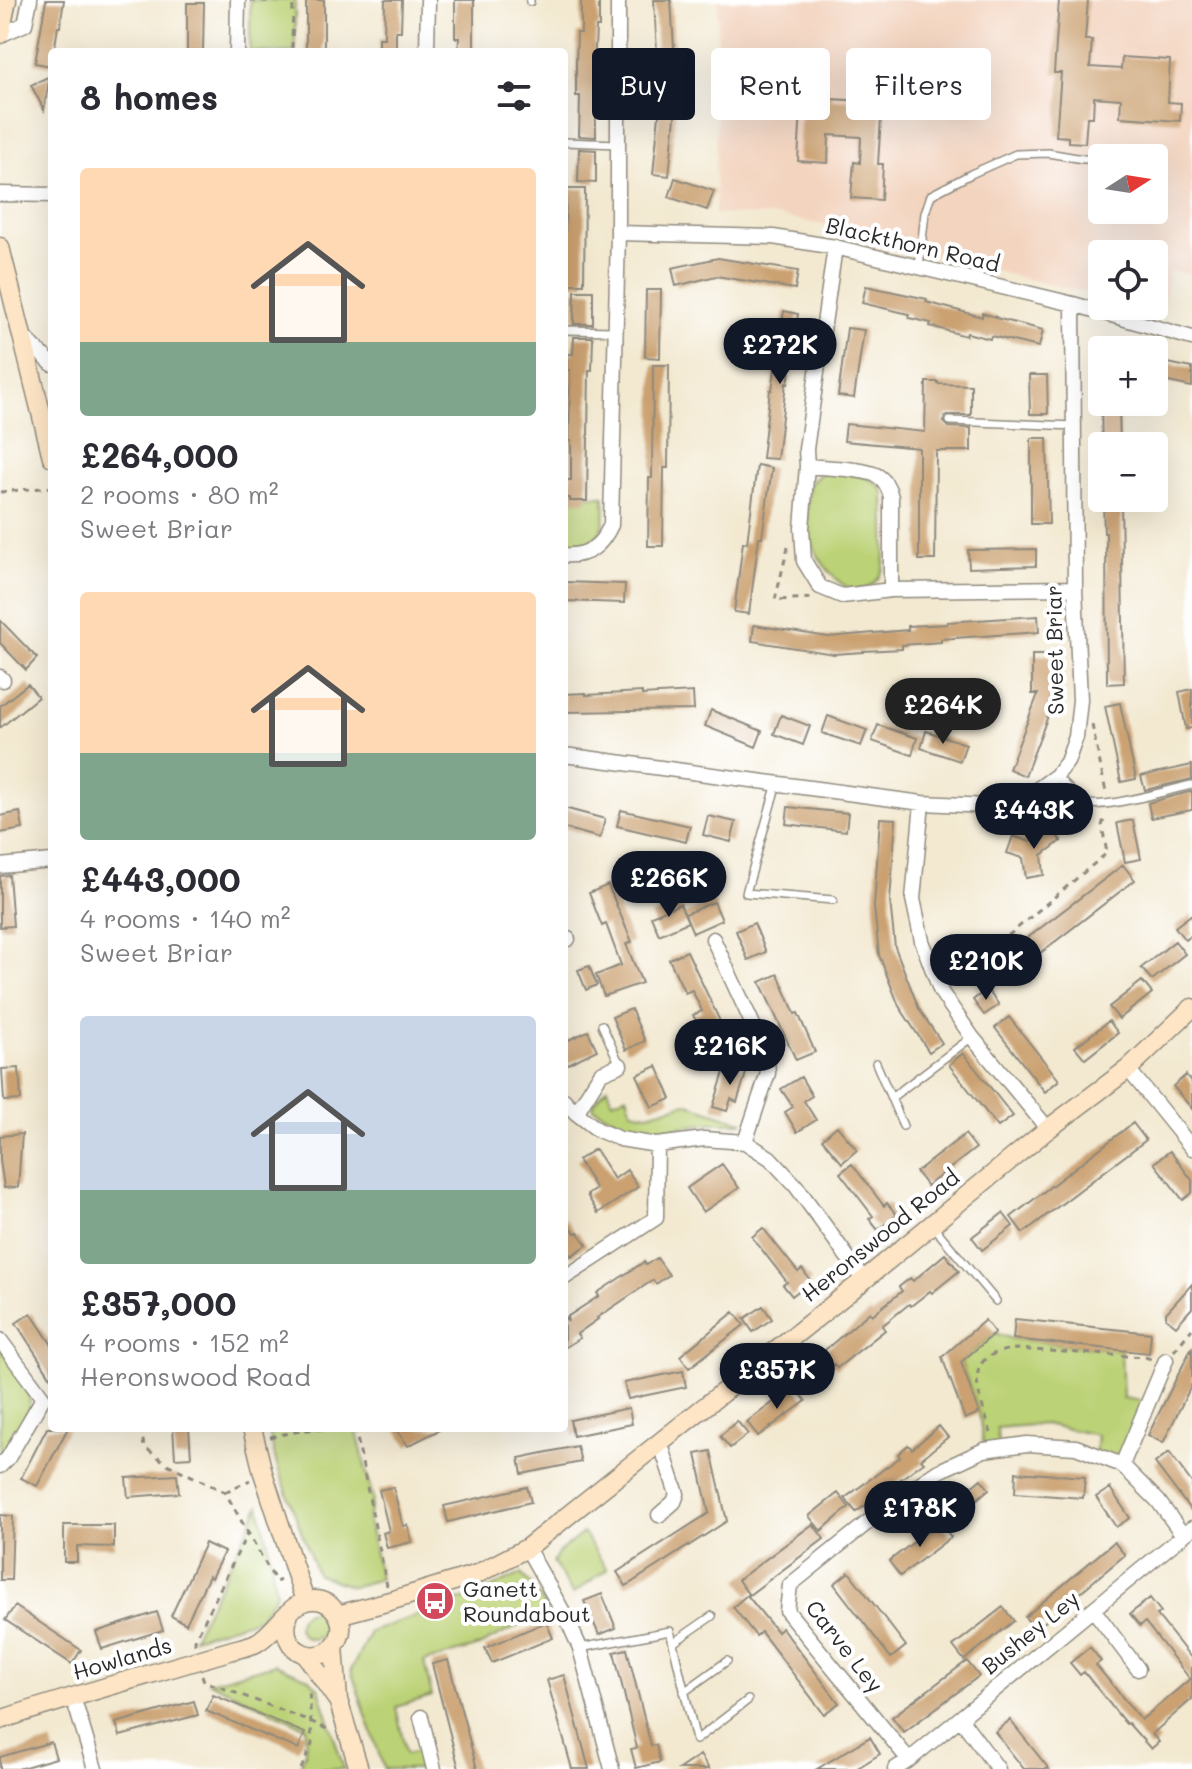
<!DOCTYPE html>
<html lang="en">
<head>
<meta charset="utf-8">
<style>
	:root { --surface:#fff; --page:#f7f7f7; --text:#2b2b33; --muted:#7c7c81; --accent:#111827 }
	body { margin:0; font-family:Mali,sans-serif; background:var(--page); color:var(--text); height:100vh; display:flex; flex-direction:column; font-size:30px; white-space:nowrap }
	* { box-sizing:border-box; margin:0 }
	p { font-size:26px; color:var(--muted) }
	.icon { flex:none; width:44px; height:44px; fill:none; stroke:currentColor; stroke-width:2; stroke-linecap:round; stroke-linejoin:round }
	.map { position:relative; flex:1; overflow:hidden }
	.side { position:absolute; left:48px; top:48px; width:520px; height:1384px; display:flex; flex-direction:column; background:var(--surface); border-radius:8px; box-shadow:0 8px 32px #0002 }
	.side>* { flex:none }
	.guide { position:absolute; left:592px; top:48px; width:480px; height:72px; display:flex; gap:16px }
	.needle { width:52px; rotate:78deg }
	.buttons { position:absolute; left:1088px; top:144px; display:grid; gap:16px }
	.buttons a { display:grid; place-items:center; width:80px; height:80px; border-radius:8px; background:var(--surface); box-shadow:0 8px 32px #0002; font-size:40px }
	.price { position:absolute; translate:-50% -68px; padding:0 18px; border-radius:28px; background:var(--accent); color:#fff; font-size:26px; line-height:52px; filter:drop-shadow(0 2px 4px #0008) }
	.price::after { content:''; position:absolute; left:50%; top:48px; width:24px; height:18px; margin-left:-12px; background:inherit; clip-path:polygon(0 0,100% 0,50% 100%) }
	.price.selected { background:#222; color:#fff }
	ul { padding:0; list-style:none }
	li { display:grid; align-content:center; gap:16px; height:424px; padding:0 32px }
	li span { display:grid; place-items:center; height:248px; border-radius:8px; color:#555 }
	li>.icon { margin-inline-start:auto }
	span .icon { width:144px; height:144px; fill:#fffc; stroke-width:1 }
	li b { font-size:34px }
	h2 { display:flex; justify-content:space-between; align-items:center; height:96px; padding:0 32px; font-size:34px }
	.pill { padding:0 28px; border-radius:8px; background:var(--surface); box-shadow:0 8px 32px #0002; font-size:28px; line-height:72px }
	.pill.selected { background:var(--accent); color:#fff }
	.map>svg:first-child { display:block }
	.built { fill:#f3d4bf; fill-rule:evenodd }
	.green { fill:#bcd276; stroke:#747e50; stroke-width:2 }
	.building { fill:#cba171 }
	.lines { fill:none; stroke-linecap:round; stroke-linejoin:round }
	.lane-casing { stroke:#8f8a7e; stroke-width:10 }
	.street-casing { stroke:#8f8a7e; stroke-width:17 }
	.secondary-casing { stroke:#8f8a7e; stroke-width:21 }
	.path { stroke:#8f8a7e; stroke-width:3; stroke-dasharray:6 6; stroke-linecap:butt }
	.lane { stroke:#fff; stroke-width:7 }
	.street { stroke:#fff; stroke-width:14 }
	.secondary { stroke:#fde5c5; stroke-width:18 }
	.labels { text-anchor:middle; dominant-baseline:central; stroke-width:8; stroke-linejoin:round; paint-order:stroke }
	.street-label { font-size:22px; fill:#2b2b2b; stroke:#fff }
	.poi-label { font-size:22px; fill:#2b2b2b; stroke:#fff; text-anchor:start }
</style>
</head>
<body>
<div class="map">
<svg width="1192" height="1769" viewBox="0 0 1192 1769">
	<rect width="100%" height="100%" fill="#fff"/>
	<filter id="ink" filterUnits="userSpaceOnUse"><feTurbulence type="fractalNoise" baseFrequency=".0125" numOctaves="2"/><feDisplacementMap in="SourceGraphic" scale="16" xChannelSelector="R" yChannelSelector="G"/><feConvolveMatrix kernelMatrix="1 2 1 2 8 2 1 2 1" color-interpolation-filters="sRGB"/></filter>
	<filter id="wash" filterUnits="userSpaceOnUse"><feTurbulence type="fractalNoise" baseFrequency=".006" numOctaves="4" result="noise"/><feDisplacementMap in="SourceGraphic" scale="32" xChannelSelector="R" yChannelSelector="G"/><feGaussianBlur stdDeviation="1.8" result="paint"/><feColorMatrix in="noise" values="0 0 0 0 0 0 0 0 0 0 0 0 0 0 0 0 0 1.4 0 .05"/><feComposite in="paint" operator="in"/></filter>
	<g filter="url(#wash)">
		<rect width="100%" height="100%" fill="#f3e9d1"/>
		<path class="built" d="M718 0H1192V250L1189 274 1169 271 1163 311 1143 306H1154V254H1102V296L1030 280 828 226 777 216 715 214ZM1102 158H1154V210H1102Z"/>
		<path class="green" d="M250 0H295V52H250Z
			M830 472C850 475 875 473 884 493 884 512 888 553 883 569 880 578 876 583 868 587 843 601 815 556 809 535 805 519 808 502 809 485L820 474Z
			M565 496H604C605 521 608 529 586 545L564 542Z
			M607 1087 612 1101 627 1095 632 1111 648 1114 686 1103 743 1122 741 1123H711L672 1128 635 1129 593 1108 594 1103Z
			M995 1333 1013 1339 1121 1350 1123 1398 1148 1402 1122 1465 1095 1454 1097 1435 1044 1424 997 1428 998 1448 984 1450 979 1413 961 1362Z
			M0 1347C9 1361 22 1375 28 1390 37 1412 11 1439 0 1457Z
			M268 1428H356L373 1499 368 1519 380 1579 352 1587 317 1574 277 1465Z
			M259 1506 268 1543 276 1593 259 1618 193 1638Z
			M583 1533 607 1569 573 1594 553 1562 559 1552Z
			M521 1574 534 1587 547 1611 479 1646 424 1662 432 1696 396 1707 406 1754 421 1750 426 1769H384L351 1670 370 1632 478 1594Z
			M298 1625a14 14 0 1 1 28 0a14 14 0 1 1-28 0Z
			M275 1664 309 1678 319 1689 344 1769H299L305 1754 306 1727 209 1682Z"/>
		<g id="blocks">
			<path class="building" d="M46 0H64L60 27H58L54 52H52L51 66 35 63Z
				M306 0H324V52H306Z
				M385 0H402L401 31H396V52H379V38H384Z
				M455 0H474V52H458L459 38H455Z
				M581 0H599V27H596L595 49 596 137 579 136 580 96H576V64L577 33H581Z
				M654 0H671L677 97 669 176 653 174 660 105Z
				M1059 0H1088L1085 40H1092L1090 67 1121 69 1122 57 1170 60 1168 102 1181 103 1180 121 1120 117 1121 99 1094 97 1093 117H1087L1085 143 1068 142V137L1056 136 1061 73H1054Z
				M187 3H204L203 52H187Z
				M50 76 44 110 31 85Z
				M802 91 832 93 831 99 882 102 878 164H883L881 200 851 198 854 162 860 163 861 137 829 135 828 163 798 161Z
				M579 149 596 150V183L578 182Z
				M675 178 714 191 707 210 669 197Z
				M566 189H585L584 284H564Z
				M718 258 798 271 795 289 716 276 676 286 672 268Z
				M866 286 927 299 926 302 982 317V313L996 317V318L1043 330 1039 347 991 336 990 339 967 333 966 336 930 326 931 323 909 318V314L862 303Z
				M646 290H661L660 358 645 357Z
				M575 291H593V324H574Z
				M784 311 798 314 788 384 786 383 777 459 762 458 770 390H772Z
				M847 328 864 330 854 398 838 396Z
				M574 337H592L593 339 592 370H589L587 501H570V498H565V480H571V441H569L570 370H567V354H573Z
				M1154 360 1192 368V387L1154 379Z
				M653 365H669L668 468H664L663 546H648L649 478H652Z
				M1029 375H1047L1048 414H1030Z
				M926 382H938V384L971 385V415H949L945 417 944 422 949 427 971 428V451H936L935 560H919V448L844 441 846 424 925 432Z
				M1101 403H1119L1120 446H1102Z
				M1031 438H1047L1049 524H1031Z
				M757 465 772 468 762 537H759L749 614 734 612 743 542 747 543Z
				M1103 501H1121L1124 683 1107 684 1106 533H1104Z
				M1036 549V566L969 568 968 550Z
				M564 582 625 584 624 603 564 601Z
				M1038 616 1039 632 941 639V642L902 645V649L863 651V652L834 654 752 641 754 625 828 637 908 630V626L947 624V622Z
				M0 620 37 658 26 670 0 643Z
				M1032 655H1050L1051 708 1025 776 1009 769 1038 694H1032Z
				M28 684 38 697 0 728V706Z
				M1192 689V728L1186 729 1179 692Z
				M642 692V695L693 692 694 710 564 712V694L586 693V695Z
				M1120 703 1136 779 1121 782 1105 706Z
				M711 710 762 731 756 747 705 726Z
				M781 715 810 726 803 745 774 734Z
				M828 716 867 730 861 746 822 733Z
				M878 725 917 738 912 755 872 741Z
				M926 731 966 744 960 761 921 748Z
				M1192 765V779L1145 790 1141 776Z
				M1192 791V810L1151 818 1148 803Z
				M788 807 848 813 846 831 786 824Z
				M564 808 605 819 600 838 564 828Z
				M621 810 690 826 686 842 617 826Z
				M20 812 23 829 0 833V816Z
				M708 816 736 822 731 842 703 835Z
				M880 818 896 819 890 901 895 947 919 1009 942 1043 929 1052 899 1006 879 955 874 907Z
				M1133 820 1141 859 1125 862 1117 823Z
				M1051 827 1061 841 1042 855 1044 875 1026 878 1023 858 1007 853 1013 836 1030 842Z
				M1123 865 1135 880 1013 974 1001 958Z
				M9 875 13 926 0 927V876Z
				M608 885 632 942 626 944 642 983 604 996 596 975 621 965 606 924 602 926 589 893Z
				M714 902 722 920 693 933 685 914Z
				M680 904 688 922 659 935 651 916Z
				M1192 914V935L1185 940 1175 927Z
				M754 923 766 952 748 960 736 931Z
				M1175 941 1185 954 1152 980 1141 968Z
				M687 951 733 1049 714 1058 693 1015 702 1011 692 990 685 993 669 959Z
				M589 966 597 985 586 990 578 970Z
				M778 974 795 1014 798 1013 815 1052 796 1060 760 982Z
				M1142 981 1152 993 1119 1019 1109 1007Z
				M987 989 999 1005 984 1015 973 1000Z
				M631 1009 645 1041 626 1050 612 1017Z
				M1009 1017 1059 1080 1045 1092 995 1028Z
				M1109 1021 1118 1033 1085 1059 1075 1047Z
				M588 1031 597 1050 564 1066V1042Z
				M963 1053 1013 1116 998 1127 949 1065Z
				M727 1063 747 1070 737 1102 731 1099 727 1111 713 1107Z
				M657 1066 671 1099 652 1107 637 1075Z
				M19 1068 21 1100 4 1101 2 1069Z
				M1186 1075 1192 1083V1109L1173 1086Z
				M801 1077 812 1096 804 1101 816 1120 797 1132 785 1112 793 1107 781 1089Z
				M1133 1123 1146 1140 1023 1233 1011 1217Z
				M837 1126 857 1150 842 1163 822 1139Z
				M22 1134 18 1187 4 1188 0 1160V1136Z
				M965 1134 976 1148 927 1186 916 1172Z
				M595 1149 614 1179 627 1170 638 1187 598 1213 587 1195 596 1189 578 1160Z
				M1170 1151 1192 1180V1193L1183 1200 1154 1163Z
				M722 1164 739 1188 703 1212 687 1188Z
				M852 1164 884 1206 887 1203 897 1215 878 1230 869 1219 873 1216 840 1173Z
				M1003 1213 1013 1226 982 1250 972 1237Z
				M564 1217 575 1233 578 1232 587 1245 571 1256 564 1245Z
				M763 1228 798 1272 802 1269 811 1281 792 1296 783 1285 787 1282 752 1237Z
				M945 1254 959 1271 932 1293 930 1291 911 1306 909 1304 882 1326 885 1330 837 1368 834 1364 803 1390 793 1377 870 1312 872 1315 902 1291 899 1287 910 1278 913 1281Z
				M657 1258 669 1275 656 1284 653 1280 597 1318 598 1319 577 1334 580 1338 564 1348V1316L568 1322 567 1317 599 1296 597 1293 644 1262 646 1265Z
				M1192 1284V1308L1176 1326 1166 1318V1313Z
				M763 1306 772 1319 753 1332 744 1319Z
				M734 1312 744 1325 689 1368 680 1356Z
				M31 1313 52 1345V1379L16 1323Z
				M1015 1319 1151 1333 1149 1353 1013 1339Z
				M985 1320 995 1333 961 1362 979 1413 965 1419 942 1357Z
				M1192 1347V1384L1163 1443 1148 1435Z
				M683 1371 686 1387 628 1399 624 1383Z
				M795 1386 806 1401 758 1436 747 1422Z
				M629 1408 632 1424 573 1436 570 1420Z
				M737 1421 748 1434 730 1448 720 1436Z
				M939 1426 948 1437 921 1459 924 1462 856 1512 845 1498 900 1457 898 1454 908 1445 912 1449Z
				M47 1428H68L37 1486 21 1478Z
				M173 1428H189L191 1457 175 1458Z
				M395 1428H443L408 1446Z
				M577 1446 581 1462 522 1474 519 1458Z
				M711 1451 727 1521 626 1586 617 1572 709 1513 696 1454Z
				M1169 1452 1192 1483V1512L1155 1463Z
				M1016 1472 1085 1477 1083 1498 1015 1493Z
				M177 1475 179 1493 128 1497 126 1478Z
				M981 1479 989 1489 963 1511 966 1515 954 1524 939 1507 950 1498 953 1502Z
				M393 1487 403 1526 408 1525 412 1542 387 1548 383 1533 389 1531 379 1490Z
				M527 1487 531 1502 448 1522 444 1506Z
				M1110 1488 1130 1518 1116 1527 1096 1497Z
				M838 1493 849 1507 821 1531 809 1516Z
				M0 1515 13 1516 11 1580H0Z
				M940 1522 951 1537 900 1576 889 1561Z
				M813 1524 824 1539 749 1595 738 1580Z
				M64 1525H114V1547L77 1546V1562H64Z
				M1114 1542 1125 1555 1035 1630 1025 1617Z
				M205 1543 224 1552 211 1578 209 1576 186 1624 171 1616Z
				M849 1572 906 1646 891 1658 834 1584Z
				M602 1594 616 1628 599 1635 584 1601Z
				M747 1595 777 1632 782 1628 839 1703 824 1714 761 1632 756 1636 733 1607Z
				M1150 1598 1161 1612 1157 1615 1192 1659V1699L1152 1734 1159 1742 1151 1749 1128 1723 1126 1724 1084 1672 1080 1675 1070 1663 1090 1647 1101 1661 1096 1665 1141 1720 1190 1679 1145 1622 1140 1626 1130 1614Z
				M15 1606 81 1650 72 1664 5 1620Z
				M1003 1607 1014 1621 964 1660 953 1646Z
				M157 1612 163 1630 102 1649 96 1632Z
				M546 1622 553 1638 492 1663 485 1648Z
				M627 1649 651 1746 656 1745 660 1762 636 1768 631 1749 637 1748 614 1652Z
				M448 1660 477 1769H459L432 1664Z
				M967 1661 979 1676 904 1732 892 1717Z
				M564 1675 589 1769H572L547 1680Z
				M213 1695 305 1733 298 1749 206 1711Z
				M194 1701 198 1715 120 1736 116 1723Z
				M1010 1720 1049 1769H1024L995 1732Z
				M870 1737 880 1754 856 1769H817Z
				M51 1742 56 1758 18 1769H0V1757Z
				M700 1755 709 1769H679Z"/>
		</g>
	</g>
	<g filter="url(#ink)">
		<use href="#blocks" fill-opacity="0" stroke="#8f8a7e" stroke-width="2"/>
		<g class="lines">
			<defs>
				<path id="lane" d="M530 2V0
					M564 142 618 144
					M919 267 925 213 931 195 971 174 1016 154 1048 153 1083 159H1102
					M564 330 615 331
					M950 421 1075 426
					M1056 776C1065 784 1078 801 1090 804 1107 808 1171 790 1191 785
					M777 783 746 893 833 900
					M602 1025 620 1065
					M876 1063 903 1126
					M891 1098 972 1037
					M933 1226 996 1301
					M673 1643 712 1616
					M580 1648 670 1631 696 1740 748 1700
					M684 1692 727 1661"/>
				<path id="street" d="M0 35 25 24 30 0
					M237 52 238 0
					M427 52 428 0
					M0 194 52 195
					M618 233 773 237 835 247 1073 304 1192 338
					M835 247 806 449 807 466 802 528 804 561 820 587 842 596 891 590 1075 588
					M24 337 52 364
					M807 466C824 468 864 468 878 476 886 481 889 488 891 497V590
					M564 555C588 557 601 546 611 525L618 233V0
					M0 677 3 680
					M564 755 922 803 988 806 1031 794 1056 776 1067 762 1076 737 1080 700 1075 588 1073 304
					M922 803 913 899 922 941 941 992 972 1037 1048 1129
					M0 866 52 861
					M564 939H568
					M713 939 761 1042 767 1060 768 1073 745 1142
					M1128 1069 1192 1148
					M564 1100 576 1113 598 1130 620 1139 657 1145 704 1139 745 1142 770 1158 796 1186 864 1280
					M576 1113 601 1073 620 1065
					M564 1278 656 1218 657 1145
					M0 1340 43 1398 8 1458 0 1466
					M1122 1465 1166 1360
					M659 1515 674 1502 677 1494 660 1442
					M527 1548 567 1619 580 1648 612 1769
					M1093 1609 1138 1669
					M73 1697 95 1769
					M421 1717 434 1769
					M960 1718 998 1769
					M909 1760 787 1611 790 1585 898 1498 937 1472 984 1450 1027 1444 1076 1447 1122 1465 1158 1501 1183 1535
					M895 1769 909 1760 1192 1528"/>
				<path id="secondary" d="M0 34 7 0
					M0 247 52 457
					M252 1428 263 1473 305 1601
					M338 1615 390 1601 477 1574 527 1548 864 1280 1048 1129 1128 1069 1192 1008
					M334 1646 338 1700 359 1769
					M306 1655 336 1698
					M0 1720C60 1700 120 1683 181 1665 198 1660 216 1655 233 1650 240 1648 250 1646 256 1643 276 1633 290 1600 313 1600 332 1599 347 1621 339 1638 325 1671 274 1654 289 1614"/>
			</defs>
			<use href="#lane" class="lane-casing"/>
			<use href="#street" class="street-casing"/>
			<use href="#secondary" class="secondary-casing"/>
			<path class="path" d="M250 1H293L292 52
				M0 492 52 487
				M788 547 775 600 813 598
				M1092 725 1106 792
				M953 982 1107 853 1102 826 1105 815
				M1174 1351 1192 1329
				M141 1428 144 1447 169 1465 225 1492 276 1582 280 1580
				M355 1428 387 1586
				M991 1433C980 1395 957 1354 1016 1349L1145 1357 1151 1359
				M270 1437 304 1430 347 1428
				M225 1492 250 1480
				M195 1644V1640L248 1532
				M202 1675 204 1681 310 1721 329 1730
				M301 1769 312 1744 309 1688"/>
			<use href="#lane" class="lane"/>
			<use href="#street" class="street"/>
			<use href="#secondary" class="secondary"/>
		</g>
	</g>
	<defs>
		<symbol id="bus-disc" viewBox="-11 -11 22 22"><circle r="9.5" fill="#d1495b" stroke="#fff"/><path d="M-5-6H5V4H4V6H2V4H-2V6H-4V4H-5ZM-3.5-4V0h7V-4ZM-3.5 1.2v1.5H-2V1.2ZM2 1.2v1.5H3.5V1.2Z" fill="#fff"/></symbol>
	</defs>
	<g fill-rule="evenodd">
		<use href="#bus-disc" x="413" y="1579" width="44" height="44"/>
	</g>
	<g class="labels">
		<g class="street-label">
			<text transform="translate(913 244) rotate(13)">Blackthorn Road</text>
			<text transform="translate(1054 650) rotate(-91)">Sweet Briar</text>
			<text transform="translate(880 1235) rotate(-39)">Heronswood Road</text>
			<text transform="translate(1030 1632) rotate(-39)">Bushey Ley</text>
			<text transform="translate(845 1646) rotate(52)">Carve Ley</text>
			<text transform="translate(122 1658) rotate(-16)">Howlands</text>
		</g>
		<g class="poi-label">
			<text x="463" y="1588">Ganett<tspan x="463" dy="25">Roundabout</tspan></text>
		</g>
	</g>
</svg>
<div class="buttons">
<a><svg class="needle" viewBox="-14 -14 28 28"><path d="M0-13l5 13h-10z" fill="#e53935"/><path d="M0 13l5-13h-10z" fill="#7c7c81"/></svg></a>
<a><svg class="icon" aria-label="locate" viewBox="0 0 24 24"><circle cx="12" cy="12" r="6"/><path d="M12 2v4M12 18v4M2 12h4M18 12h4"/></svg></a>
<a>+</a>
<a>−</a>
</div>
<b class="price" style="left:780px;top:386px">£272K</b>
<b class="price selected" style="left:943px;top:746px">£264K</b>
<b class="price" style="left:1034px;top:851px">£443K</b>
<b class="price" style="left:669px;top:919px">£266K</b>
<b class="price" style="left:986px;top:1002px">£210K</b>
<b class="price" style="left:730px;top:1087px">£216K</b>
<b class="price" style="left:777px;top:1411px">£357K</b>
<b class="price" style="left:920px;top:1549px">£178K</b>
<div class="guide">
<a class="pill selected">Buy</a>
<a class="pill">Rent</a>
<a class="pill">Filters</a>
</div>
<section class="side">
<h2>8 homes<svg class="icon" aria-label="filters" viewBox="0 0 24 24"><path d="M4 7h16M4 17h16"/><circle cx="9" cy="7" r="2"/><circle cx="15" cy="17" r="2"/></svg></h2>
<ul>
<li><span style="background:linear-gradient(#ffd9b3 70%,#7fa58c 0)"><svg class="icon" aria-label="home" viewBox="0 0 24 24"><path d="M3 11l9-7 9 7M6 9v11h12V9"/></svg></span><div><b>£264,000</b><p>2 rooms · 80 m²</p><p>Sweet Briar</p></div></li>
<li><span style="background:linear-gradient(#ffd9b3 65%,#7fa58c 0)"><svg class="icon" aria-label="home" viewBox="0 0 24 24"><path d="M3 11l9-7 9 7M6 9v11h12V9"/></svg></span><div><b>£443,000</b><p>4 rooms · 140 m²</p><p>Sweet Briar</p></div></li>
<li><span style="background:linear-gradient(#c9d6e8 70%,#7fa58c 0)"><svg class="icon" aria-label="home" viewBox="0 0 24 24"><path d="M3 11l9-7 9 7M6 9v11h12V9"/></svg></span><div><b>£357,000</b><p>4 rooms · 152 m²</p><p>Heronswood Road</p></div></li>
</ul>
</section>
</div>
</body>
</html>
